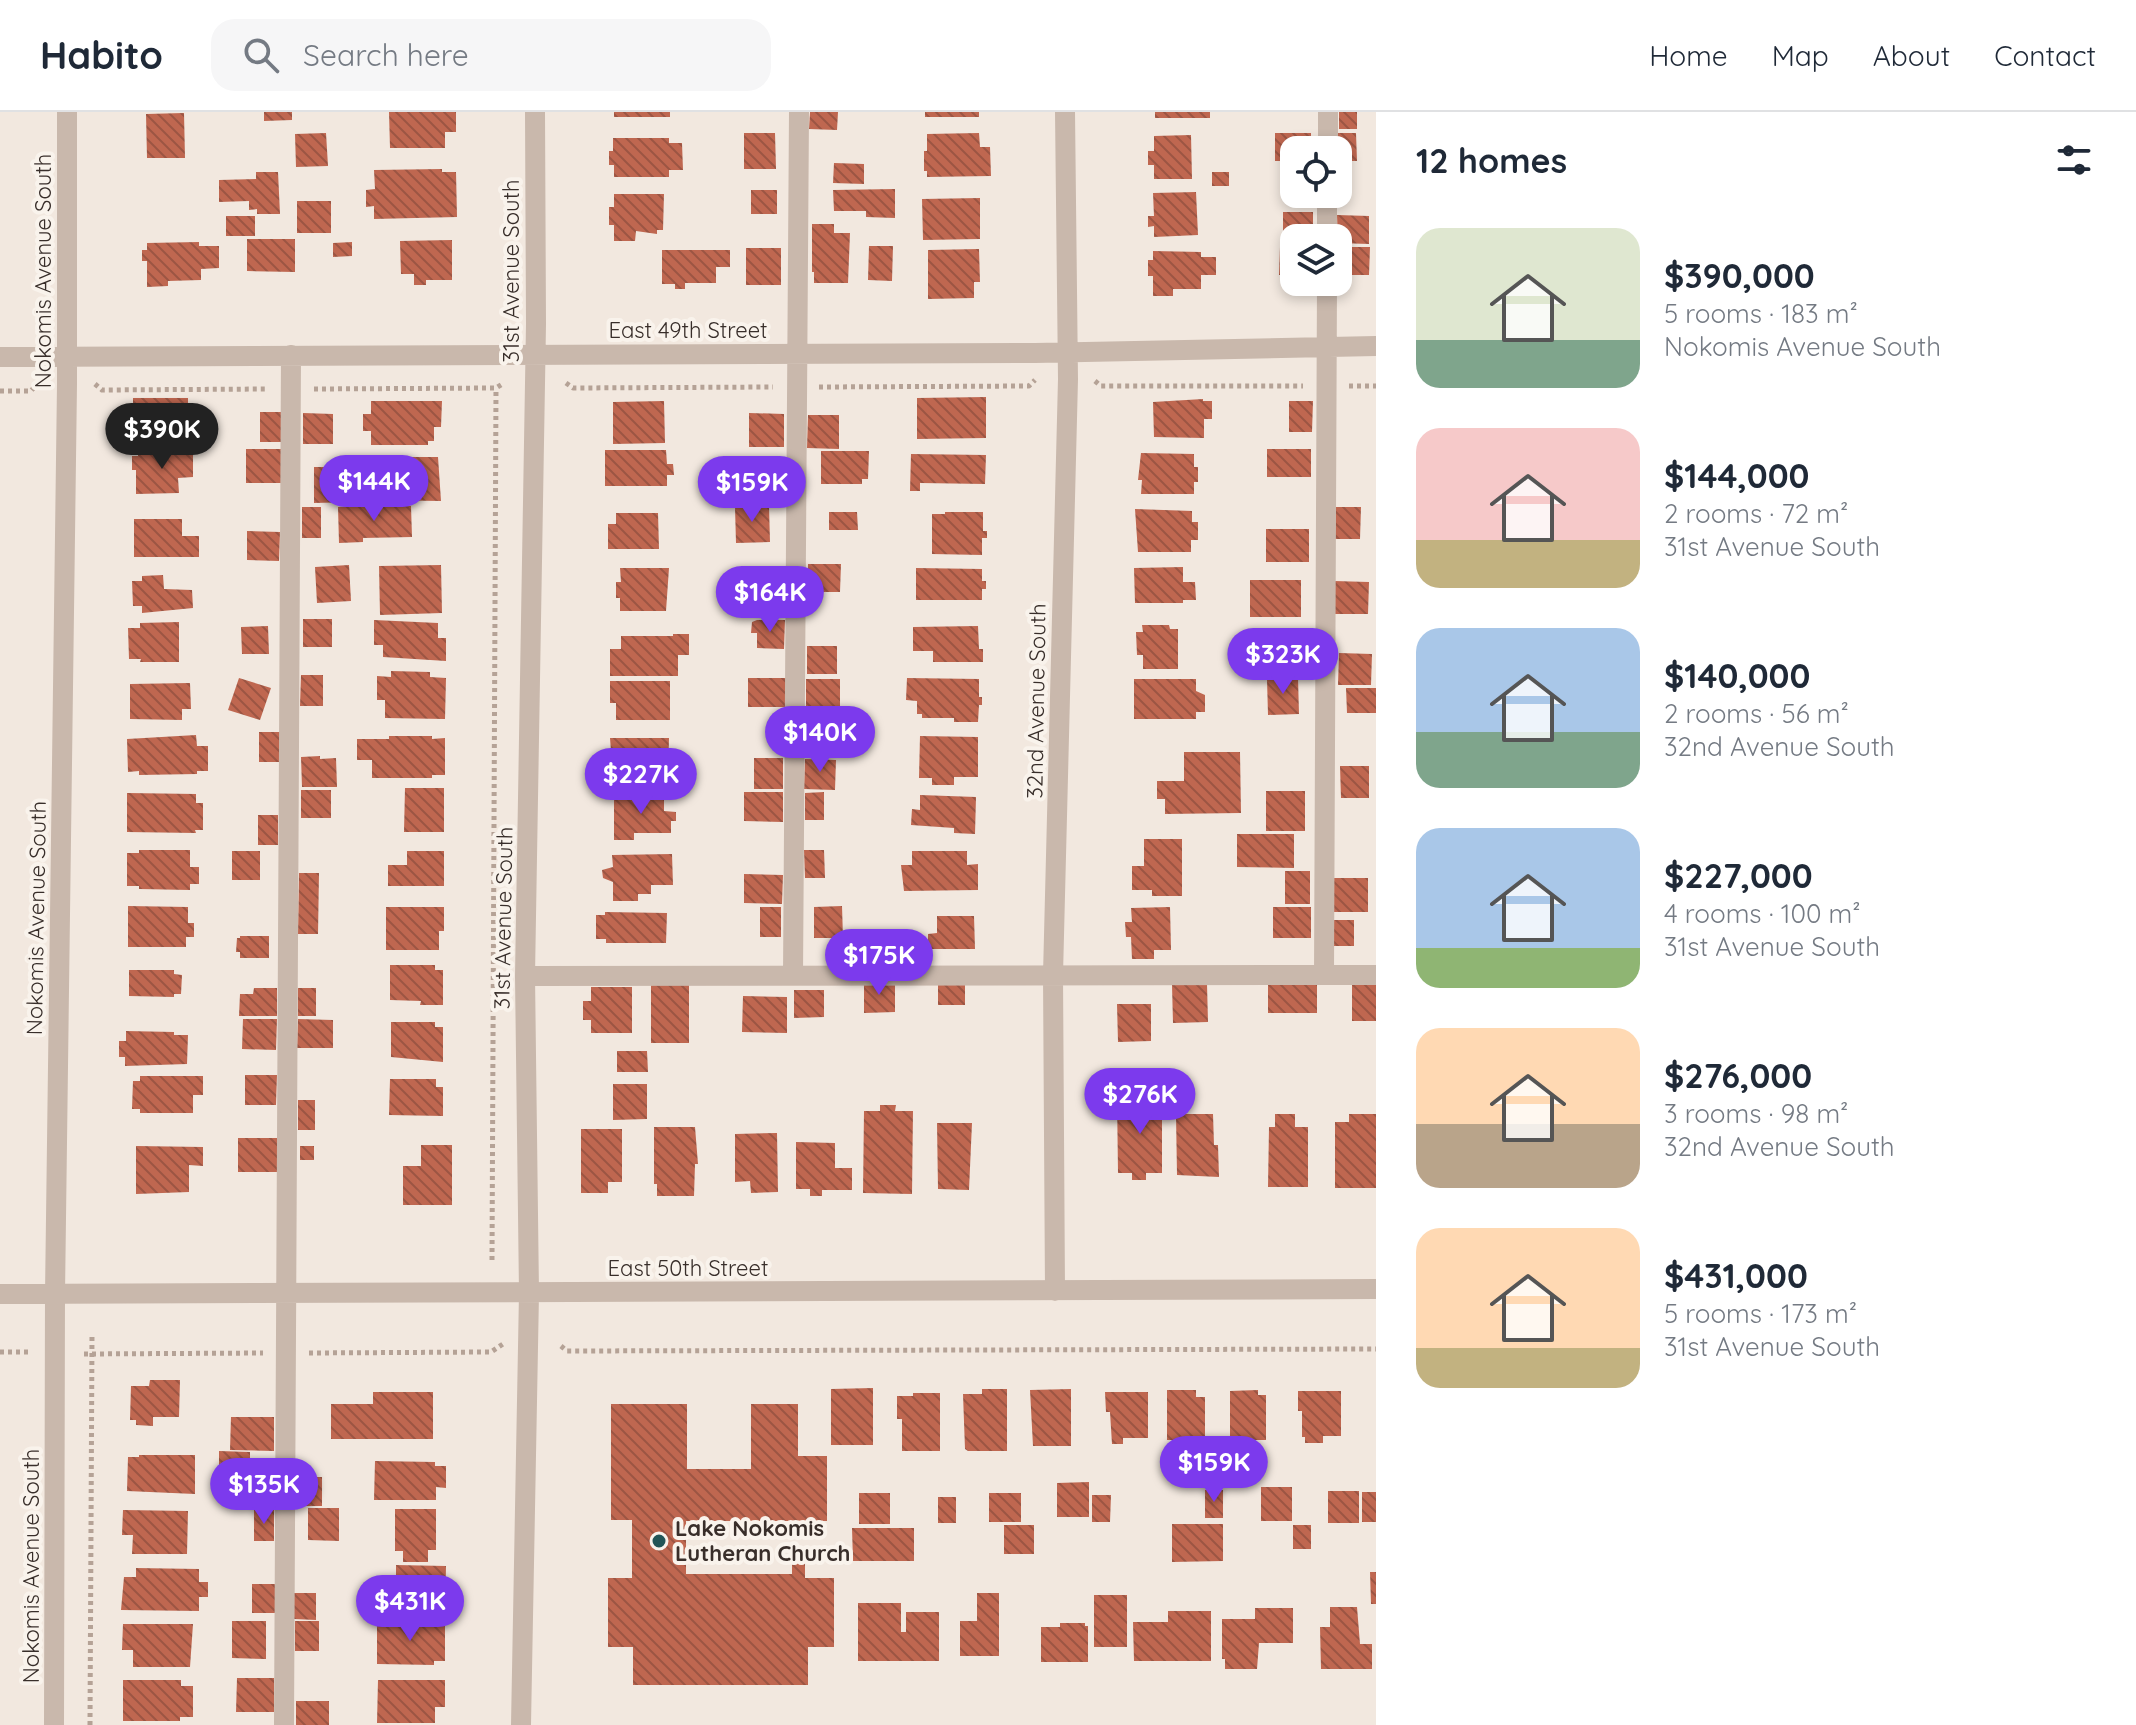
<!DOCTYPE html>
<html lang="en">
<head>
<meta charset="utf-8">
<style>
	:root { --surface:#fff; --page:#f6f6f7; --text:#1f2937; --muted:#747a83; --line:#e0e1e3; --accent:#7c3aed }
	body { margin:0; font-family:Quicksand,sans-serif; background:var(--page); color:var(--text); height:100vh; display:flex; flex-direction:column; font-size:30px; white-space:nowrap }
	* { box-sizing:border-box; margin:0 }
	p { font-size:26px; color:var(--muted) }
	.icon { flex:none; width:44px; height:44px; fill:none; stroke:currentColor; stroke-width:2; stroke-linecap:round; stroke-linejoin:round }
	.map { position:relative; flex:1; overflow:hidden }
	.side { display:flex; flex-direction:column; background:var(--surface); width:760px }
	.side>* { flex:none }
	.buttons { position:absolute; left:1280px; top:24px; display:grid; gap:16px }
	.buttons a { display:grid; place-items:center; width:72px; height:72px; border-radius:16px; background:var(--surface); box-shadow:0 4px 12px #0003; font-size:40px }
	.price { position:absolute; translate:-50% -68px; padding:0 18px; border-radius:28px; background:var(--accent); color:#fff; font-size:26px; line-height:52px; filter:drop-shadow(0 2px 4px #0008) }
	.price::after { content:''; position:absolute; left:50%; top:48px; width:24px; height:18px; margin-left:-12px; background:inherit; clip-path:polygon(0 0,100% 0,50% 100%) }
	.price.selected { background:#222; color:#fff }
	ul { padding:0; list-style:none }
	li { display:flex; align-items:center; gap:24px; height:200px; padding:0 40px }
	li span { display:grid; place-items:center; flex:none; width:224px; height:160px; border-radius:24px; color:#555 }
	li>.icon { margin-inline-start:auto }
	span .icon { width:96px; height:96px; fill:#fffc; stroke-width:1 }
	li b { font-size:34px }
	h2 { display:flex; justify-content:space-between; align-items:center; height:96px; padding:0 40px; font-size:34px }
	header { display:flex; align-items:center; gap:48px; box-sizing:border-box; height:112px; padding:0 40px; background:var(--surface); border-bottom:2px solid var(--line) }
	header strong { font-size:38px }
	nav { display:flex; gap:44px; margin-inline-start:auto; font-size:28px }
	.search { width:560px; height:72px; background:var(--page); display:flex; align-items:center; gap:20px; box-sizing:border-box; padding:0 28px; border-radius:24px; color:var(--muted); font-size:30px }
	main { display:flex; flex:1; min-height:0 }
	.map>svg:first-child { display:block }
	.building { fill:url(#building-back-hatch) }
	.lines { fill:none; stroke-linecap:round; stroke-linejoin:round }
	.path { stroke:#b5a296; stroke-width:5; stroke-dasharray:4 4; stroke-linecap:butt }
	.minor { stroke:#c9b8ac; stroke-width:20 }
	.poi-dot { fill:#225557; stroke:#f9f3ec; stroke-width:3 }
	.labels { text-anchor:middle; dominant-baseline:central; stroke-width:8; stroke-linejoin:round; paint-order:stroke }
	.street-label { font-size:22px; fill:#382e2a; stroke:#f9f3ec }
	.poi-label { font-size:22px; font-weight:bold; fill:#382e2a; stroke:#f9f3ec; text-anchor:start }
</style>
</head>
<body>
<header>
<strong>Habito</strong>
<div class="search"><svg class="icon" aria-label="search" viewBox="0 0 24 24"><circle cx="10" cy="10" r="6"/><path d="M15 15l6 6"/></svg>Search here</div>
<nav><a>Home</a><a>Map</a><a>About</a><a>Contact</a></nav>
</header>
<main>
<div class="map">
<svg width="1376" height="1613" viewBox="0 0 1376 1613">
	<defs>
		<pattern id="building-back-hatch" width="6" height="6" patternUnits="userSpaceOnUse" patternTransform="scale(2)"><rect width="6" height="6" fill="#bf6750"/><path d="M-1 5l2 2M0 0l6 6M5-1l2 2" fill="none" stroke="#9c5543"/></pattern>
	</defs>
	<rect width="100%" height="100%" fill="#f2e8df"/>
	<path class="building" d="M264 0H292V8L264 9Z
		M389 0H456V20H445V36H390Z
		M614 0H670V5H614Z
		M810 0H838L837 18 809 17Z
		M925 0H979V5H925Z
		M1155 0H1210V6H1155Z
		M1339 0H1357V17H1339Z
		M184 1 185 46H147L146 2Z
		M326 21 328 54 296 55 295 22Z
		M744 21H775L776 57H744Z
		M979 21 980 35H990L991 64 927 65V59H924V39H927V22Z
		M1275 21H1311V38H1294V49H1275Z
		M1338 21H1356L1357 49H1338Z
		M1191 23 1192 67H1154V53H1148V39H1154V24Z
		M613 26H669V31H682L683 58H669V65H614V53H609V39H613Z
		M834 51 864 52V72L833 71Z
		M442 57V60H456L457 105 374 107V94L366 95V78L375 77 374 58Z
		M256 60H278L280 102H257V97L249 98V89L219 90V68L256 67Z
		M1212 60H1229V74H1212Z
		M895 77V106L866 105V99H834L833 78Z
		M751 78H777V102H751Z
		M1196 80 1198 123 1154 125V114L1148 115V104H1154L1153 81Z
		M614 82H664L663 118H657V122L636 119 635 129H614V113H609V95H614Z
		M980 86V127L923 128 922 87Z
		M297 89H331V121H297Z
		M1283 100H1313V126H1294V131L1283 132Z
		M1337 103 1369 104V132L1338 131Z
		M226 104H255V124H226Z
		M812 112H834V121H850L848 171H814V160H812Z
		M247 127H295V160L247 159Z
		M452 128V168H426V173H414V162H401L400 129Z
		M199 130V134H219V156L201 157V168L168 169V174L147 175V149H142V138H147V131Z
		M352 130V144L333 145V131Z
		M869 134H893L892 169 868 168Z
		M1280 135H1294V163H1279Z
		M1338 135H1370L1369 163H1338Z
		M746 136H781V173H746Z
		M979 137 980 170H974V186L928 187V138Z
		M662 138H730V155H716V171H685V177H675V172H662Z
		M1153 139 1201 140V145H1216V163H1201V177H1173V184H1153V164H1148V148H1153Z
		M986 285V326L917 327V286Z
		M133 286H188V300H194V325H184V328H133Z
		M1203 287V289H1212V307H1204V326L1154 325 1153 290Z
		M371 289H442L441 315H434V329H428V333H371V319H363V302H371Z
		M664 289 665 331 613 332V290Z
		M1289 289H1313L1312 320H1289Z
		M260 300H282V330H260Z
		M303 301 333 302V332H303Z
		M749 301 784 302V335H749Z
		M808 303H839V337L807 336Z
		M246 337H281V371H246Z
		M1267 337H1311V365H1267Z
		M605 338H666L667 352H673L674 363H667V374H605Z
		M821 339H869L868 367H862V372H821Z
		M193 340V365L178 366 179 381 136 382V358H132V344H138V341Z
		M1141 341 1194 342V355H1198V370H1194V382H1141L1142 368H1138Z
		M911 342 986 343 985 372 920 371V379H910Z
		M371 345H438L441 389 371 388Z
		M732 352H766V387L732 388Z
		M314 355H354L355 390 314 391Z
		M411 394 412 425 363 426V430L339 431 338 395Z
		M769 394 770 430 736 431 735 395Z
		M302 395H321V426H302Z
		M1336 395H1361L1360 427H1335Z
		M1135 397 1192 399V410H1198V428H1191V440H1138Z
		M829 400H857L858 418H829Z
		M945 400H983V419H987V426H982V443L932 442V402H945Z
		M616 401H658L659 437H608V412H616Z
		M134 407H182V424H199V445H134Z
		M1266 417H1309V450H1266Z
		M247 419 280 420 279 449 247 448Z
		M808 452H841L840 480H808Z
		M349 453 351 489 317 491 315 455Z
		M441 453 442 501 380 503 379 454Z
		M1183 455V470H1195L1196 488H1183V491H1135L1134 456Z
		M620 456H669L666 499H620V486H616V470H621Z
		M916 456 982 457V469H986V477H982V488H916Z
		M163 463 164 477 192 478 193 496 142 501V494H133L132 469H142V464Z
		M1250 468H1301V505H1250Z
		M1334 469 1369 470 1368 502H1334Z
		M772 473 773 505 742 506 741 475Z
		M303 507H332V535H303Z
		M374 508 438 511V526H446V549L383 545V533H374Z
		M757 508H785L784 537 757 536V521H751L752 510Z
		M179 510V550H140L141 547H129L128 516H140V511Z
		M1142 513H1169L1170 517H1178V557H1143V543H1137L1136 520H1143Z
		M268 514 269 542H242L241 515Z
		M978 514 979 537H983V550H933V539H913V515Z
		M673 522H689V543H678V564H610V537H621V524H673Z
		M1312 530 1313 561 1276 562 1275 531Z
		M807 534H837V562H807Z
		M1339 541 1372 542 1371 573H1338Z
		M391 559 430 560V565L446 566 445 607 385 606V588H377V564L391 565Z
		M301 563H323V594H300Z
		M239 566 271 576 260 608 228 598Z
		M748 566H786V595H748Z
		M907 566 979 567V585H982V593H979L978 610H954V606H922V602H917V589L906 588Z
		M1298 566 1299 602 1268 603 1267 567Z
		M806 567H840V595H806Z
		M1134 567H1196V579L1205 583V600H1196V607H1134Z
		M610 569H670V608H616V591H610Z
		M190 571 191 597H182V608L130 607V572Z
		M1346 576H1376V601H1347Z
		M259 620H280V650H259Z
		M196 623 197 634H208V659H197V662L139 663V659L128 660 127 627Z
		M389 624H432V627L445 626V663H432V666H372V648H357V627H389Z
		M920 624 978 625V665H954V673H932V666H919Z
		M610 626H669L668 665H613Z
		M1184 640H1240L1241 701 1165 702V687H1157V669H1184Z
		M320 644V647L336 646 337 675H302L301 645Z
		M754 646H783V677H754Z
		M805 647 836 648 835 678 804 677Z
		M1340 654H1369V686H1341Z
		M405 676H444V720H404Z
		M301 678H331V706H301Z
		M1266 679H1305V719H1266Z
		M744 680H783V710L744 709Z
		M824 680V708H805V681Z
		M127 681 196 682V691H203V718H195L196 721 127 720Z
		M614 682 664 683V699L676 700V709H671V721H634V728H614Z
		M920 683 976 685 975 722 954 721V716L911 713 912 697 920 698Z
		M258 703H278V733H258Z
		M1237 722H1294V756L1237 755Z
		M1144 727H1182V784H1152V778H1132V754H1144Z
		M139 738H190V755H199V772H190V778L139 777V774H127V741H139Z
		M804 738H824L825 766H805Z
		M232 739H260V768H232Z
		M407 739H444V774H388V753H407Z
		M912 739H967V753L978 752V778L904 779 901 753H912Z
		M672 742 673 773H651V782H638V789H613V770L603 766 602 758 613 755 612 743Z
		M1285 759H1310V792H1285Z
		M299 761H319L318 822H298Z
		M744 762 783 763 782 792 744 791Z
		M1331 766H1368V800H1331Z
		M128 794 188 795V811H194V825H186V835H128Z
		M842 794 843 826H814V795Z
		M386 795H444V819H439V838H386Z
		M760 795H781V825H760Z
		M1170 795 1171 838H1154V847H1132L1131 825H1126L1125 810H1132L1131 796Z
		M1273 795H1311V826H1273Z
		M605 800 667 801 666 831H606V827H596V803H605Z
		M937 804H974L975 837H928V822L937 821Z
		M1331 808H1354V834H1331Z
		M240 824H269V846H240V840H236L237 826H240Z
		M390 853H435V858H443V893H420L421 889 390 888Z
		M129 858H174V862L182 863 181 882H174V885L129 884Z
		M864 870H895V900L864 901Z
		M1352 871H1376V909H1352Z
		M1207 872 1208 910 1173 911 1172 873Z
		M651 873H689V931H651Z
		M938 873H965V893H938Z
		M1268 873H1317V901H1268Z
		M591 875H632V921H591V908H583V889H591Z
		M254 876H277V904H239L240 882H253Z
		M298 876H316V904H298Z
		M794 878H824V905L794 906Z
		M743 884 787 885V921L742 920Z
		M1117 892H1151V929L1118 930Z
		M243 907H277L276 938 242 937Z
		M298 907 333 908V936H297Z
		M391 910H435V915H443V950L391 945Z
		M126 919 174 920V923H188L187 952 125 954V945H119V929H126Z
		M617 939H647L648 960H617Z
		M245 963H277L276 993H245Z
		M140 964H203V983H193V1001H140V997H132L133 969H140Z
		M390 967H436V975H443V1004L389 1003Z
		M613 972H647V1007L613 1008Z
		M1117 984H1162V1061H1146V1068H1132V1061H1118Z
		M298 988H315V1018H298Z
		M880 993H896L895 999H913L912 1082 863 1081 864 999H880Z
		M1176 1002H1213L1214 1033H1218L1219 1065 1177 1063Z
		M1275 1002H1295V1015H1308V1075H1268L1269 1015H1275Z
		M1349 1002H1376V1076H1335V1010H1349Z
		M937 1011H972L969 1078 938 1077Z
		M654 1015H695L698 1052H695L694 1084H657V1072H654Z
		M581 1017H622V1070H608V1081H581Z
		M777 1021 778 1080 751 1081 750 1069 735 1070V1022Z
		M238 1026H277V1060H238Z
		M796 1030 835 1031V1056H852V1078H822V1084H810V1077H796Z
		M421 1033H452V1093H403V1054H421Z
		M136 1034 203 1035V1054L189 1053V1080L136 1082Z
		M300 1034H314V1048H300Z
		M150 1268H180L179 1305H153V1314L136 1313V1308H130L131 1274H149Z
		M873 1276V1333H831V1277Z
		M982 1277H1007V1339H968L965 1337 963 1282H982Z
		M1071 1277V1334H1033L1030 1278Z
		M1167 1278H1196V1285H1205V1328H1167Z
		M1258 1278V1283H1266V1328H1230V1279Z
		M1298 1279H1341V1324H1323V1331H1305V1325H1302V1299H1298Z
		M373 1280H433V1327H331V1292H373Z
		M1105 1280H1148V1326H1123V1332H1112L1110 1300H1106Z
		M913 1281H940V1339H902V1307H897V1284H913Z
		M611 1292H687V1357H751V1292H798V1344H827V1409H686V1462H792V1450H805V1466H834V1535H808V1573H633V1535H608V1466H632V1408H611Z
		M231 1305H274V1339L230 1338Z
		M219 1339 250 1340V1362H219Z
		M139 1343H195V1382L127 1379 128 1345H139Z
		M375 1349 435 1350V1354H446V1376L436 1375V1388H374Z
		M297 1365H322V1394H297Z
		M1089 1370V1405H1057V1371Z
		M1261 1375H1292V1409H1261Z
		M1205 1378H1223V1406H1205Z
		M1328 1379H1359V1411H1328Z
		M1362 1380H1376V1410H1362Z
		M859 1381H890V1412H859Z
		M989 1381H1021V1410H989Z
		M1092 1383H1111L1110 1410H1092Z
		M938 1385H956V1411H938Z
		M308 1396H339V1429L308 1428Z
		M395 1397H436V1438H428V1450H403V1439H395Z
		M123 1398 188 1399 187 1442H132L133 1423H122Z
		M254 1398H274V1429H254Z
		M1172 1412H1223V1449L1172 1450Z
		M1004 1413H1034V1442H1004Z
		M1293 1413H1311V1437H1293Z
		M852 1416H914V1449H853Z
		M396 1453 446 1454 445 1504H423V1495H397V1481H392V1471H396Z
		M136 1456 199 1457V1470H208V1485H199V1499L121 1498 124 1465H136Z
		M1370 1460H1376V1492H1371Z
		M252 1472H276V1501H252Z
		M294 1481H316V1508L294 1507Z
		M977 1481H999V1544H960V1509H977Z
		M1094 1483H1127V1535H1094Z
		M858 1491H901V1520H906V1500H939V1549H858Z
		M1330 1495H1357L1360 1532H1372V1557H1321L1320 1515H1330Z
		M1255 1496H1293V1531H1259L1257 1557H1225V1547H1222V1507H1255Z
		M1168 1499H1211V1549H1134L1133 1510H1168Z
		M232 1509H266V1547L232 1546Z
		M295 1509H319V1539H295Z
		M377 1510H434V1514H445V1549H434V1553L377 1552Z
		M1060 1511H1085V1514H1088V1550H1041V1515H1060Z
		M123 1512H193L190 1555H133V1538H122Z
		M237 1566H274V1600H236Z
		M123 1568H181V1574H193V1605H180V1609H123Z
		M378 1568H445V1595H435V1611H377Z
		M296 1589H329V1613H296Z"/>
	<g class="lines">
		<path class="path" d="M1095 269 1101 274H1303
			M566 271 573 276 773 275
			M95 272 102 278 268 277
			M1349 274H1376
			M819 275 1029 274 1035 268
			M314 277 496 276 504 271
			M0 279H31L37 272
			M492 1148 496 276
			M561 1234 567 1239 1376 1237
			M0 1240H31
			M309 1241 491 1240 503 1232
			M84 1242 263 1241
			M90 1613 92 1222"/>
		<path class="minor" d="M1328 38V0
			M1327 126V82
			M0 245 1035 241 1376 234
			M793 863 799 0
			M1324 863 1327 170
			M525 864 1376 863
			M1055 1179 1053 863 1068 267 1065 0
			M0 1182 1376 1177
			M54 1613 55 1182 67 272V0
			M284 1613 291 243
			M521 1613 529 1181 525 864 536 212 535 0"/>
	</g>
	<circle class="poi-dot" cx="659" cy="1429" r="8"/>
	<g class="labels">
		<g class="street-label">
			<text transform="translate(43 159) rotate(-90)">Nokomis Avenue South</text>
			<text transform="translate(511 159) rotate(-90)">31st Avenue South</text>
			<text x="688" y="218">East 49th Street</text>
			<text transform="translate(1036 589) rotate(-89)">32nd Avenue South</text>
			<text transform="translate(36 806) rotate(-89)">Nokomis Avenue South</text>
			<text transform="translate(503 806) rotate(-89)">31st Avenue South</text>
			<text x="688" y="1156">East 50th Street</text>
			<text transform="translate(31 1454) rotate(-90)">Nokomis Avenue South</text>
		</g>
		<g class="poi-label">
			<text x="675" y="1416">Lake Nokomis<tspan x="675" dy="25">Lutheran Church</tspan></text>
		</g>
	</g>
</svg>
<div class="buttons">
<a><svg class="icon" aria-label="locate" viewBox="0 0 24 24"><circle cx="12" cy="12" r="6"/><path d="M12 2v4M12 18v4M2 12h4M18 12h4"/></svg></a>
<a><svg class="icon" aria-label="layers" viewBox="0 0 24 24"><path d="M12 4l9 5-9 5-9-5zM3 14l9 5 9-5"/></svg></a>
</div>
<b class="price selected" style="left:162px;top:359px">$390K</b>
<b class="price" style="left:374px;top:411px">$144K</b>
<b class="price" style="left:752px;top:412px">$159K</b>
<b class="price" style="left:770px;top:522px">$164K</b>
<b class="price" style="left:1283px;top:584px">$323K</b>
<b class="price" style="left:820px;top:662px">$140K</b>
<b class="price" style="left:641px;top:704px">$227K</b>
<b class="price" style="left:879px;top:885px">$175K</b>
<b class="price" style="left:1140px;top:1024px">$276K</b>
<b class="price" style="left:1214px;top:1392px">$159K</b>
<b class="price" style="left:264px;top:1414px">$135K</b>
<b class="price" style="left:410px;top:1531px">$431K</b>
</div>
<section class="side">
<h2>12 homes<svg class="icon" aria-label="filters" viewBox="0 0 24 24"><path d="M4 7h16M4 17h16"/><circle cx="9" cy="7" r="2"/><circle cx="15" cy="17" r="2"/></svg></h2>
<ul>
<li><span style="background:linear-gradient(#dfe7d0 70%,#7fa58c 0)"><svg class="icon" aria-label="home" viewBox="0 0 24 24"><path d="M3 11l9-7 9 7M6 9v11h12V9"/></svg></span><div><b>$390,000</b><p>5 rooms · 183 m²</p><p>Nokomis Avenue South</p></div></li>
<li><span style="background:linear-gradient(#f6c9c9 70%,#c2b280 0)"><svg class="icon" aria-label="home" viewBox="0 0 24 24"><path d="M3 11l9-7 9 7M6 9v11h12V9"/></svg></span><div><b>$144,000</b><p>2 rooms · 72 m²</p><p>31st Avenue South</p></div></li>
<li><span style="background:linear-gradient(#a9c7e8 65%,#7fa58c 0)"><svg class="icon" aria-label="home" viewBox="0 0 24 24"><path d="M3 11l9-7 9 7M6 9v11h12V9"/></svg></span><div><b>$140,000</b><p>2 rooms · 56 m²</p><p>32nd Avenue South</p></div></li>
<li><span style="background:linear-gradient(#a9c7e8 75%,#8fb573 0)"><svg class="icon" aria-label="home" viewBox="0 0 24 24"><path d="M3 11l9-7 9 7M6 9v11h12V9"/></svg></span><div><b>$227,000</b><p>4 rooms · 100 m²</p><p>31st Avenue South</p></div></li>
<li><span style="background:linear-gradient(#ffd9b3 60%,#b9a48a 0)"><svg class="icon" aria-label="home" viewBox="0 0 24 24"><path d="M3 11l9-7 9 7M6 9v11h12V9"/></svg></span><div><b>$276,000</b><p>3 rooms · 98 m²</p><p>32nd Avenue South</p></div></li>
<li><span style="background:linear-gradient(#ffd9b3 75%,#c2b280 0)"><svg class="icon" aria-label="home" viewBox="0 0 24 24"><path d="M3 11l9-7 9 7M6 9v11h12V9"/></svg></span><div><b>$431,000</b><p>5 rooms · 173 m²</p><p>31st Avenue South</p></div></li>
</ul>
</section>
</main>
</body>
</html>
